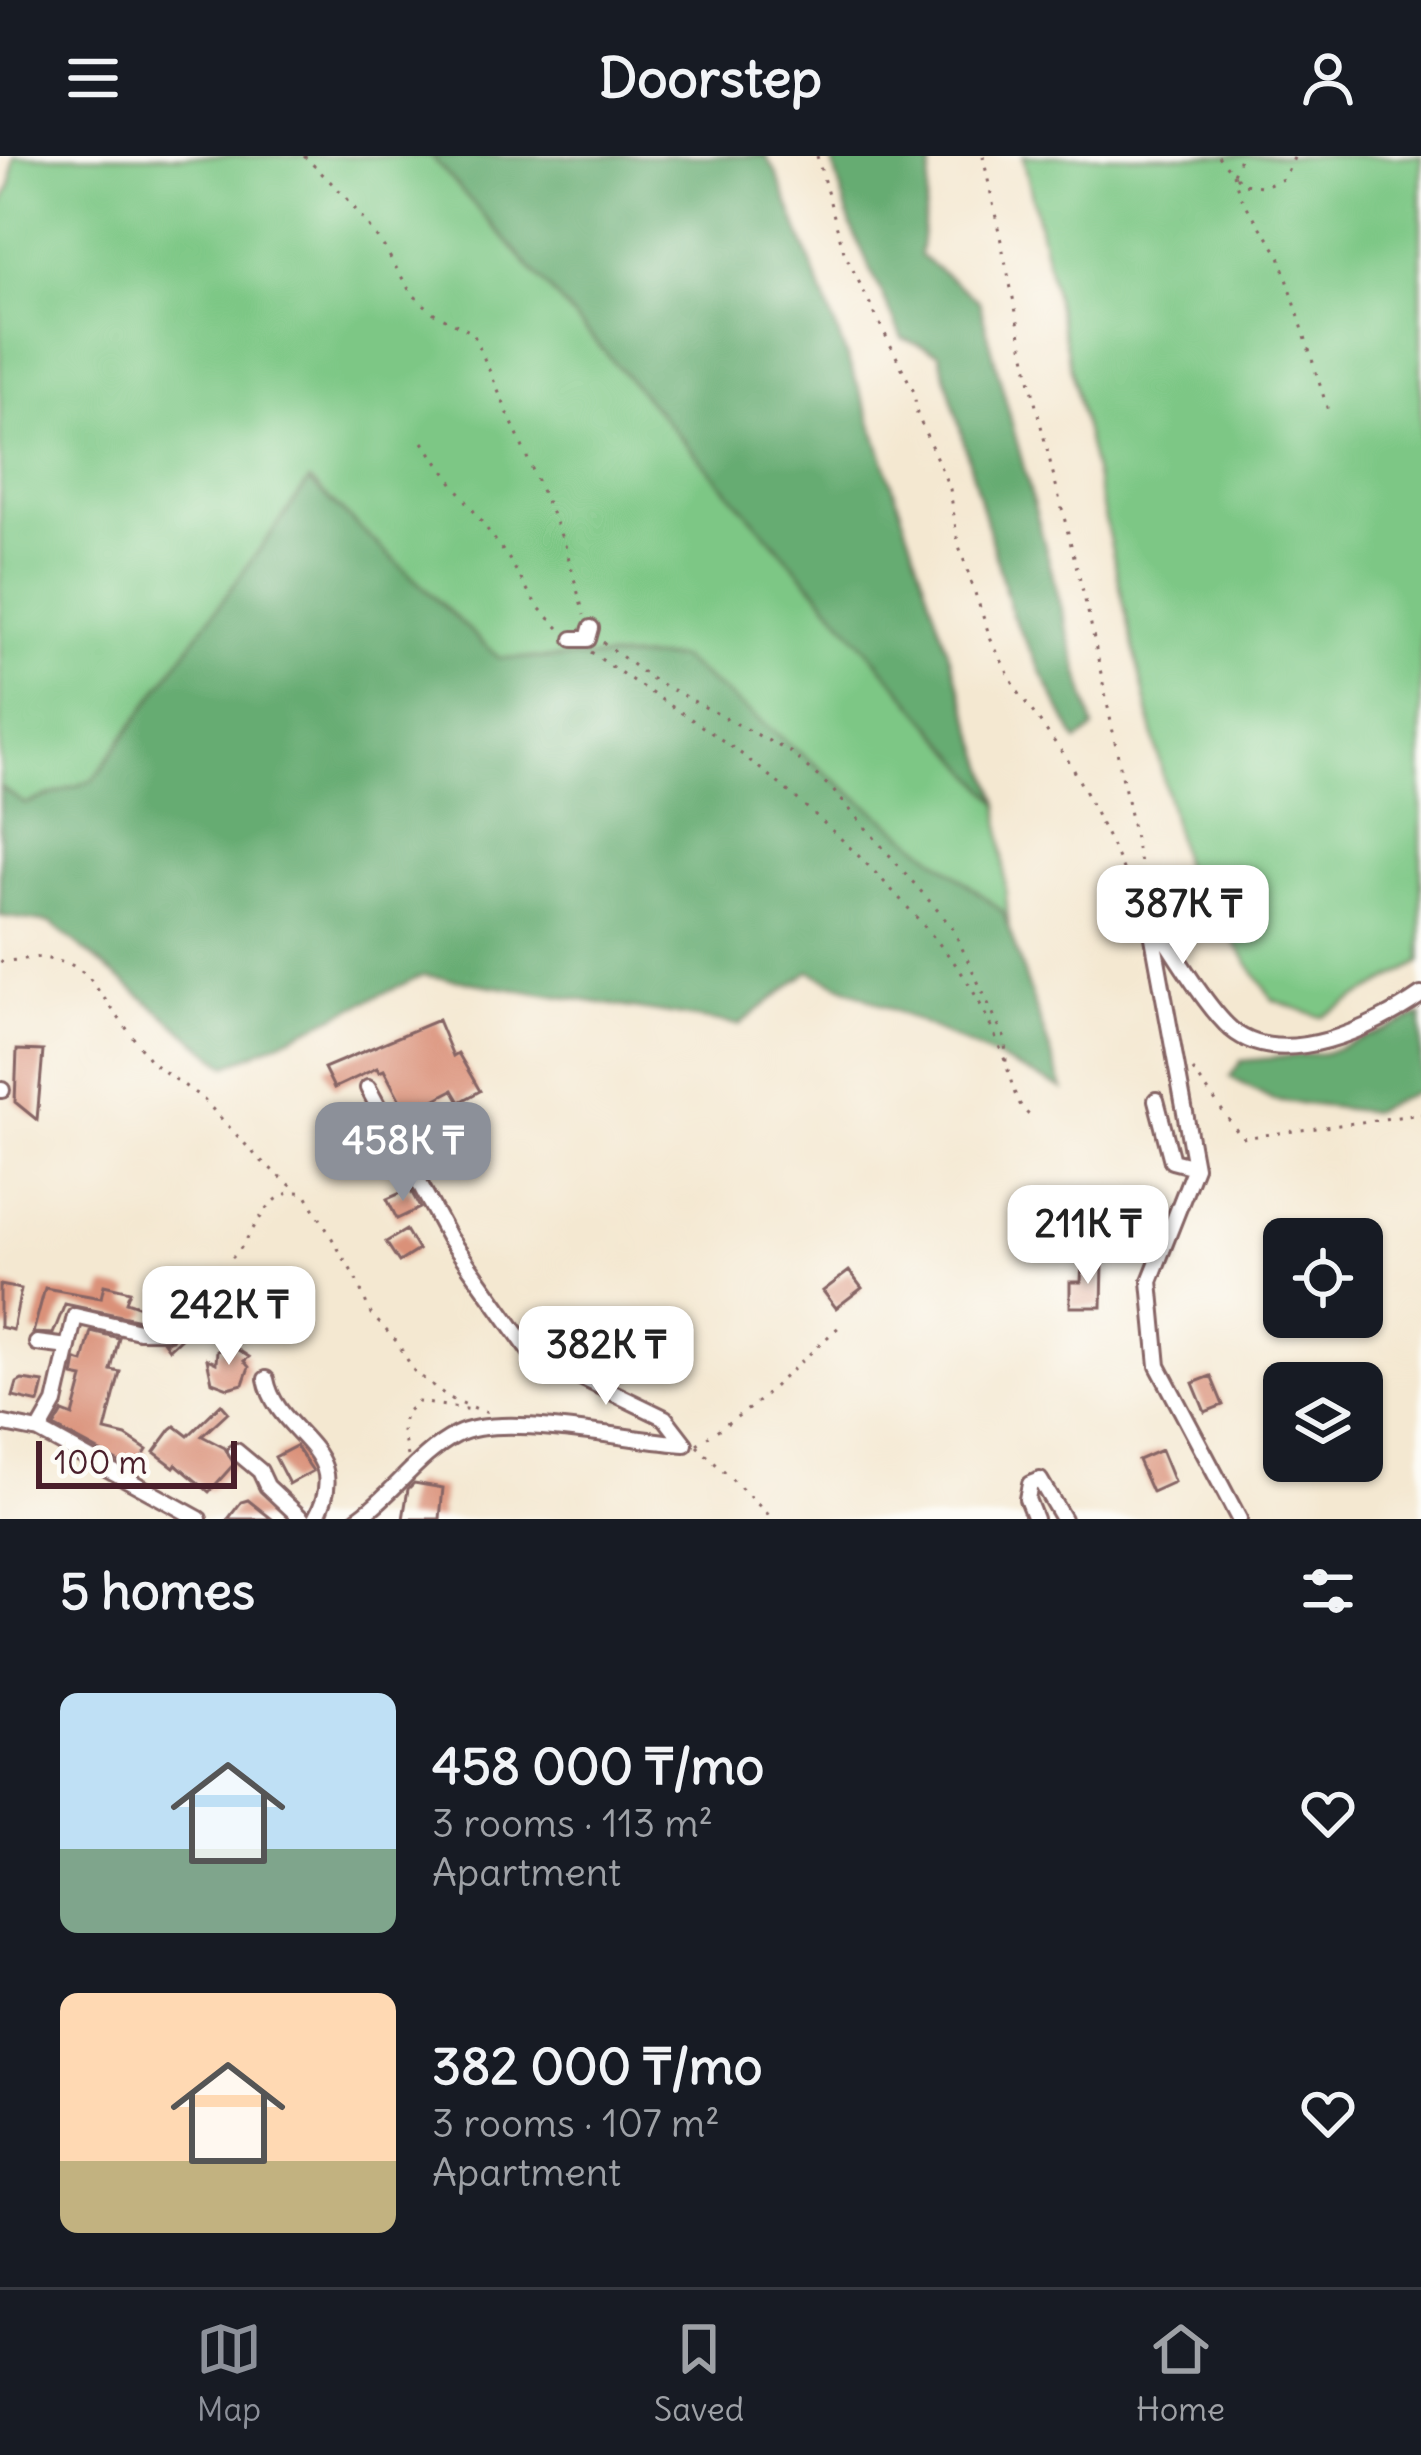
<!DOCTYPE html>
<html lang="en">
<head>
<meta charset="utf-8">
<style>
	:root { --surface:#171b24; --page:#242831; --text:#f1f3f6; --muted:#9ea1a6; --line:#363941; --accent:#8c9099 }
	body { margin:0; font-family:Delius,sans-serif; background:var(--page); color:var(--text); height:100vh; display:flex; flex-direction:column; font-size:45px; white-space:nowrap }
	* { box-sizing:border-box; margin:0 }
	p { font-size:39px; color:var(--muted) }
	.icon { flex:none; width:66px; height:66px; fill:none; stroke:currentColor; stroke-width:2; stroke-linecap:round; stroke-linejoin:round }
	.map { position:relative; height:1363px; overflow:hidden }
	.sheet { display:flex; flex-direction:column; background:var(--surface); flex:1 }
	.sheet>* { flex:none }
	.tools { position:absolute; left:1263px; top:1062px; display:grid; gap:24px }
	.tools a { display:grid; place-items:center; width:120px; height:120px; border-radius:18px; background:var(--surface); box-shadow:0 3px 9px #0004; font-size:60px }
	.scale { position:absolute; left:36px; bottom:30px; width:201px; box-sizing:border-box; padding-left:12px; border:6px solid #4a1f2b; border-top:0; font-size:33px; line-height:42px; white-space:nowrap; color:#4a1f2b; -webkit-text-stroke:9px #fdfcf7; paint-order:stroke }
	.price { position:absolute; translate:-50% -102px; padding:0 27px; border-radius:24px; background:#fff; color:#222; font-size:39px; line-height:78px; filter:drop-shadow(0 3px 6px #0008) }
	.price::after { content:''; position:absolute; left:50%; top:72px; width:36px; height:27px; margin-left:-18px; background:inherit; clip-path:polygon(0 0,100% 0,50% 100%) }
	.price.on { background:var(--accent); color:#fff }
	ul { padding:0; list-style:none }
	li { display:flex; align-items:center; gap:36px; height:300px; padding:0 60px }
	li span { display:grid; place-items:center; flex:none; width:336px; height:240px; border-radius:18px; color:#555 }
	li>.icon { margin-inline-start:auto }
	span .icon { width:144px; height:144px; fill:#fffc; stroke-width:1 }
	li b { font-size:51px }
	h2 { display:flex; justify-content:space-between; align-items:center; height:144px; padding:0 60px; font-size:51px }
	header { display:flex; justify-content:space-between; align-items:center; height:156px; padding:0 60px; background:var(--surface); font-size:54px; font-weight:700 }
	.tabs { display:flex; justify-content:space-around; align-items:center; height:168px; border-top:3px solid var(--line); background:var(--surface); font-size:33px; color:var(--muted) }
	.tabs a { display:grid; justify-items:center; gap:6px }
	.tabs .on { color:var(--accent) }
	.map>svg:first-child { display:block }
	.green { fill:#7dc785; stroke:#647358; stroke-width:3 }
	.forest { fill:#66ac72; stroke:#58664e; stroke-width:3 }
	.building { fill:#da9179 }
	.lines { fill:none; stroke-linecap:round; stroke-linejoin:round }
	.minor-casing { stroke:#866565; stroke-width:20 }
	.path { stroke:#866565; stroke-width:3; stroke-dasharray:3 9; stroke-linecap:butt }
	.minor { stroke:#fff; stroke-width:14 }
</style>
</head>
<body>
<header><svg class="icon" aria-label="menu" viewBox="0 0 24 24"><path d="M4 6h16M4 12h16M4 18h16"/></svg>Doorstep<svg class="icon" aria-label="person" viewBox="0 0 24 24"><circle cx="12" cy="8" r="4"/><path d="M4 21q1-7 8-7t8 7"/></svg></header>
<div class="map">
<svg width="1421" height="1363" viewBox="0 0 1421 1363">
	<rect width="100%" height="100%" fill="#fdfcf7"/>
	<filter id="ink" filterUnits="userSpaceOnUse"><feTurbulence type="fractalNoise" baseFrequency=".00833" numOctaves="2"/><feDisplacementMap in="SourceGraphic" scale="24" xChannelSelector="R" yChannelSelector="G"/><feConvolveMatrix kernelMatrix="1 2 1 2 8 2 1 2 1" color-interpolation-filters="sRGB"/></filter>
	<filter id="wash" filterUnits="userSpaceOnUse"><feTurbulence type="fractalNoise" baseFrequency=".004" numOctaves="4" result="noise"/><feDisplacementMap in="SourceGraphic" scale="48" xChannelSelector="R" yChannelSelector="G"/><feGaussianBlur stdDeviation="2.7" result="paint"/><feColorMatrix in="noise" values="0 0 0 0 0 0 0 0 0 0 0 0 0 0 0 0 0 1.4 0 .05"/><feComposite in="paint" operator="in"/></filter>
	<g filter="url(#wash)">
		<rect width="100%" height="100%" fill="#f4e8d1"/>
		<path class="green" d="M14 0H431L825 444 999 648 1009 776 680 502H499L310 325 93 624 25 649 0 631V52L11 29Z
			M1023 0H1421V806L1321 861 1273 844 1183 710Z"/>
		<path class="forest" d="M431 0H765L775 14 869 259 999 648 825 444Z
			M831 0H929L931 11 920 99 979 145 1094 573 1077 586 1012 459 939 197 902 182 851 70Z
			M309 325 499 502H680L1003 756 1063 933 809 815 739 869 423 819 227 910 51 767 0 760V631L25 648 93 624Z
			M1421 859V933L1371 956 1273 944 1230 921 1241 905 1325 897Z"/>
		<g id="blocks">
			<path class="building" d="M438 864 453 900 458 897 480 935 460 946 453 934 407 958 384 914 379 916 377 912 334 932 324 912Z
				M17 894 43 895 37 964 15 946Z
				M410 1033 420 1052 397 1063 387 1043Z
				M1105 1043 1107 1069 1070 1071V1045Z
				M406 1074 418 1094 399 1106 386 1086Z
				M1082 1106H1103L1102 1151H1070V1126H1081Z
				M849 1115 862 1132 836 1152 823 1135Z
				M201 1124 212 1138 190 1156 199 1165 169 1193 164 1186 172 1184 176 1174 167 1162 183 1147 175 1132 181 1128 190 1132Z
				M0 1129 21 1133 13 1174 0 1171Z
				M104 1129 130 1135 126 1146 150 1154 140 1164 65 1148 53 1178 33 1177 45 1132 101 1142Z
				M91 1175 119 1182 111 1214 120 1216 105 1275 126 1280 147 1294 134 1314 54 1271 63 1256 73 1260 83 1222 73 1220 76 1204 83 1206Z
				M232 1190 249 1201 244 1205 249 1211 243 1228 228 1232 212 1226 207 1203 216 1207 217 1195Z
				M1211 1220 1223 1249 1205 1256 1193 1227Z
				M22 1224 44 1227 39 1247 13 1241 17 1227Z
				M221 1248 228 1256 202 1280 225 1292 234 1308 209 1336 176 1308 174 1311 154 1296 171 1273 175 1270 188 1280Z
				M296 1290 313 1315 289 1328 275 1301Z
				M1161 1294 1174 1326 1152 1336 1138 1304Z
				M414 1327 443 1332 440 1363H403L408 1333Z
				M248 1344 272 1363H228L241 1346Z"/>
		</g>
	</g>
	<g filter="url(#ink)">
		<use href="#blocks" fill-opacity="0" stroke="#866565" stroke-width="3"/>
		<g class="lines">
			<defs>
				<path id="minor" d="M573 483H588L591 472
					M1150 760C1169 789 1206 851 1231 873 1282 916 1375 871 1421 839
					M1150 765 1195 1011
					M368 932 449 1082 531 1197 665 1262 685 1288
					M0 934H2
					M1156 944 1172 1005 1195 1011 1150 1125 1158 1210 1239 1363
					M37 1187 68 1191
					M266 1223C277 1281 356 1292 315 1363
					M0 1267 39 1275 199 1363
					M39 1275 55 1247 75 1160 139 1175H165
					M236 1295 260 1315 267 1330 302 1363
					M357 1363C393 1339 417 1299 456 1279 500 1255 632 1285 685 1288
					M1035 1363 1027 1343 1030 1328 1040 1324 1063 1363"/>
			</defs>
			<use href="#minor" class="minor-casing"/>
			<path class="path" d="M304 0 346 41 384 91 411 137 434 157 473 177 565 389 584 459
				M817 0 844 96 914 236 917 258 950 333 958 387 991 484 1016 533 1072 610 1141 749
				M983 0 1035 246 1090 464 1148 746
				M1218 0 1233 18 1241 0
				M1233 18 1240 40 1280 100 1329 258
				M1236 21 1243 28 1263 30 1283 23 1295 0
				M423 286 509 403 537 450 564 477
				M603 486 650 522 790 596 831 632 952 771 1005 883 1006 906
				M591 496C638 530 689 560 736 594 815 653 891 727 953 805 975 833 991 869 1004 902 1012 922 1012 944 1029 959
				M0 806 40 801 70 808 87 819 152 907 202 942 259 1003 295 1033
				M1193 914 1242 982 1421 958
				M232 1102C253 1083 267 1028 305 1037L355 1121 371 1158 397 1186 414 1215 449 1242 488 1257
				M697 1288 753 1250 843 1167
				M697 1290 773 1363
				M408 1300 402 1276 405 1257 418 1246 473 1254"/>
			<use href="#minor" class="minor"/>
		</g>
	</g>
</svg>
<div class="tools">
<a><svg class="icon" aria-label="locate" viewBox="0 0 24 24"><circle cx="12" cy="12" r="6"/><path d="M12 2v4M12 18v4M2 12h4M18 12h4"/></svg></a>
<a><svg class="icon" aria-label="layers" viewBox="0 0 24 24"><path d="M12 4l9 5-9 5-9-5zM3 14l9 5 9-5"/></svg></a>
</div>
<div class="scale">100 m</div>
<b class="price" style="left:1183px;top:811px">387K ₸</b>
<b class="price on" style="left:403px;top:1048px">458K ₸</b>
<b class="price" style="left:1088px;top:1131px">211K ₸</b>
<b class="price" style="left:229px;top:1212px">242K ₸</b>
<b class="price" style="left:606px;top:1252px">382K ₸</b>
</div>
<section class="sheet">
<h2>5 homes<svg class="icon" aria-label="filters" viewBox="0 0 24 24"><path d="M4 7h16M4 17h16"/><circle cx="9" cy="7" r="2"/><circle cx="15" cy="17" r="2"/></svg></h2>
<ul>
<li><span style="background:linear-gradient(#bfe0f5 65%,#7fa58c 0)"><svg class="icon" aria-label="home" viewBox="0 0 24 24"><path d="M3 11l9-7 9 7M6 9v11h12V9"/></svg></span><div><b>458 000 ₸/mo</b><p>3 rooms · 113 m²</p><p>Apartment</p></div><svg class="icon" aria-label="heart" viewBox="0 0 24 24"><path d="M12 20l-8-8c-3-5 5-10 8-4 3-6 11-1 8 4z"/></svg></li>
<li><span style="background:linear-gradient(#ffd9b3 70%,#c2b280 0)"><svg class="icon" aria-label="home" viewBox="0 0 24 24"><path d="M3 11l9-7 9 7M6 9v11h12V9"/></svg></span><div><b>382 000 ₸/mo</b><p>3 rooms · 107 m²</p><p>Apartment</p></div><svg class="icon" aria-label="heart" viewBox="0 0 24 24"><path d="M12 20l-8-8c-3-5 5-10 8-4 3-6 11-1 8 4z"/></svg></li>
</ul>
</section>
<nav class="tabs">
<a class="on"><svg class="icon" aria-label="map" viewBox="0 0 24 24"><path d="M3 6l6-2 6 2 6-2v14l-6 2-6-2-6 2zM9 4v14M15 6v14"/></svg>Map</a>
<a><svg class="icon" aria-label="saved" viewBox="0 0 24 24"><path d="M7 4h10v16l-5-4-5 4z"/></svg>Saved</a>
<a><svg class="icon" aria-label="home" viewBox="0 0 24 24"><path d="M3 11l9-7 9 7M6 9v11h12V9"/></svg>Home</a>
</nav>
</body>
</html>
